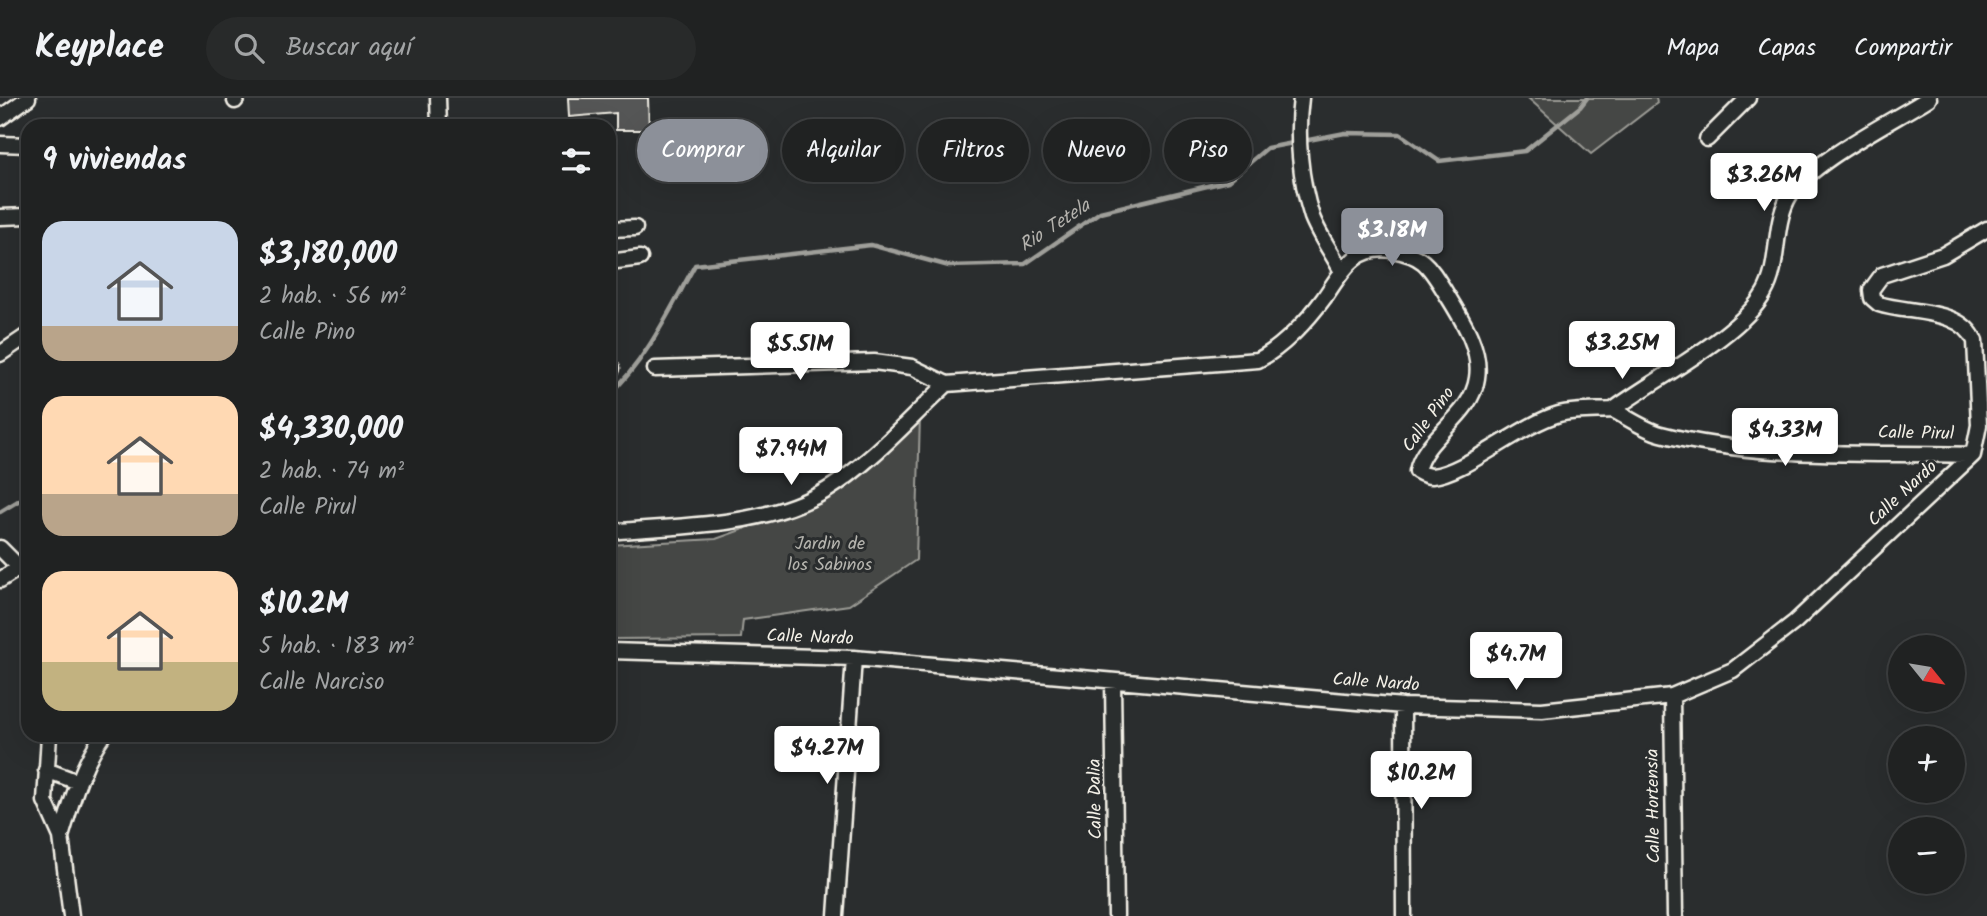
<!DOCTYPE html>
<html lang="es">
<head>
<meta charset="utf-8">
<style>
	:root { --surface:#202222; --page:#282a2a; --text:#f1f3f6; --muted:#a2a4a5; --line:#3d3f40; --accent:#8c9099 }
	body { margin:0; font-family:Kalam,sans-serif; background:var(--page); color:var(--text); height:100vh; display:flex; flex-direction:column; font-size:26px; white-space:nowrap }
	* { box-sizing:border-box; margin:0 }
	p { font-size:23px; color:var(--muted) }
	.icon { flex:none; width:38px; height:38px; fill:none; stroke:currentColor; stroke-width:2; stroke-linecap:round; stroke-linejoin:round }
	.map { position:relative; flex:1; overflow:hidden }
	.sheet { position:absolute; left:21px; top:21px; width:595px; height:623px; display:flex; flex-direction:column; background:var(--surface); border-radius:21px; box-shadow:0 7px 28px #0002,0 0 0 2px var(--line) }
	.sheet>* { flex:none }
	.hud { position:absolute; left:637px; top:21px; width:665px; height:63px; display:flex; gap:14px }
	.needle { width:46px; rotate:120deg }
	.tools { position:absolute; left:1888px; top:537px; display:grid; gap:14px }
	.tools a { display:grid; place-items:center; width:77px; height:77px; border-radius:50%; background:var(--surface); box-shadow:0 7px 28px #0002,0 0 0 2px var(--line); font-size:35px }
	.price { position:absolute; translate:-50% -60px; padding:0 16px; border-radius:7px; background:#fff; color:#222; font-size:23px; line-height:46px; filter:drop-shadow(0 2px 4px #0008) }
	.price::after { content:''; position:absolute; left:50%; top:42px; width:21px; height:16px; margin-left:-10px; background:inherit; clip-path:polygon(0 0,100% 0,50% 100%) }
	.price.active { background:var(--accent); color:#fff }
	ul { padding:0; list-style:none }
	li { display:flex; align-items:center; gap:21px; height:175px; padding:0 21px }
	li span { display:grid; place-items:center; flex:none; width:196px; height:140px; border-radius:21px; color:#555 }
	li>.icon { margin-inline-start:auto }
	span .icon { width:84px; height:84px; fill:#fffc; stroke-width:1 }
	li b { font-size:30px }
	h2 { display:flex; justify-content:space-between; align-items:center; height:84px; padding:0 21px; font-size:30px }
	.pill { padding:0 24px; border-radius:32px; background:var(--surface); box-shadow:0 7px 28px #0002,0 0 0 2px var(--line); font-size:24px; line-height:63px }
	.pill.active { background:var(--accent); color:#fff }
	header { display:flex; align-items:center; gap:42px; box-sizing:border-box; height:98px; padding:0 35px; background:var(--surface); border-bottom:2px solid var(--line) }
	header strong { font-size:33px }
	nav { display:flex; gap:38px; margin-inline-start:auto; font-size:24px }
	.search { width:490px; height:63px; background:var(--page); display:flex; align-items:center; gap:18px; box-sizing:border-box; padding:0 24px; border-radius:38px; color:var(--muted); font-size:26px }
	.map>svg:first-child { display:block }
	.green { fill:#444645; stroke:#9c9c96; stroke-width:2 }
	.lines { fill:none; stroke-linecap:round; stroke-linejoin:round }
	.stream { stroke:#9f9f9a; stroke-width:4.5 }
	.building { fill:#555756; stroke:#f4f1e8; stroke-width:2 }
	.minor-casing { stroke:#f4f1e8; stroke-width:19 }
	.minor { stroke:#2a2d2e; stroke-width:14 }
	.labels { text-anchor:middle; dominant-baseline:central; stroke-width:6; stroke-linejoin:round; paint-order:stroke }
	.street-label { font-size:18px; fill:#f4f1e8; stroke:#2a2d2e }
	.park-label { font-size:18px; fill:#b6b5af; stroke:#2a2d2e }
	.water-label { font-size:19px; font-style:italic; fill:#b5b3ae; stroke:#2a2d2e }
</style>
</head>
<body>
<header>
<strong>Keyplace</strong>
<div class="search"><svg class="icon" aria-label="search" viewBox="0 0 24 24"><circle cx="10" cy="10" r="6"/><path d="M15 15l6 6"/></svg>Buscar aquí</div>
<nav><a>Mapa</a><a>Capas</a><a>Compartir</a></nav>
</header>
<div class="map">
<svg width="1987" height="818" viewBox="0 0 1987 818">
	<rect width="100%" height="100%" fill="#2a2d2e"/>
	<filter id="ink" filterUnits="userSpaceOnUse"><feTurbulence type="fractalNoise" baseFrequency=".0143" numOctaves="2"/><feDisplacementMap in="SourceGraphic" scale="14" xChannelSelector="R" yChannelSelector="G"/><feConvolveMatrix kernelMatrix="1 2 1 2 8 2 1 2 1" color-interpolation-filters="sRGB"/></filter>
	<g filter="url(#ink)">
		<path class="green" d="M1528 0H1656L1657 5 1591 56Z
			M920 318 916 462 849 507 743 522 741 540 609 541V447L716 441 821 403Z"/>
		<g class="lines">
			<path class="stream" d="M609 297C647 262 670 211 695 167L871 147 949 168 1025 166 1100 114 1228 83 1267 50 1345 35 1400 36 1439 63 1525 53 1580 9 1587 0
				M0 414 28 397"/>
		</g>
		<path class="building" d="M568 0H648L649 32H616V15L569 19Z"/>
		<g class="lines">
			<defs>
				<path id="minor" d="M438 0 439 28
					M1301 0C1296 38 1300 82 1312 119 1319 137 1332 155 1341 172
					M235 3 237 0
					M0 20 28 0
					M1707 41 1748 0
					M0 46 28 47
					M0 119 28 118
					M609 131 635 130
					M609 164 640 160
					M0 256 28 237
					M609 270H612
					M655 271 874 264 912 269 947 286 1258 262C1282 250 1308 222 1324 200 1342 174 1355 146 1392 152 1422 157 1428 166 1444 192 1459 217 1482 249 1477 280 1472 319 1424 338 1417 373 1422 376 1426 378 1432 378 1465 375 1520 327 1559 316 1575 312 1596 313 1613 312
					M1613 312C1654 281 1740 238 1764 195 1780 168 1773 131 1787 102 1805 66 1893 23 1929 0
					M1613 312C1628 320 1645 332 1661 336 1761 362 1871 354 1973 357
					M609 434C680 427 764 430 827 392 871 365 909 321 947 286
					M0 450 18 468
					M0 482 28 464
					M609 553 854 560 1403 608 1542 612 1672 598 1733 572 1795 524 1973 357 1979 327 1975 243C1961 210 1909 216 1879 206L1872 200 1871 192 1882 177 1943 157 1987 131
					M1113 583 1116 818
					M1672 598 1675 818
					M1403 608 1404 818
					M49 637 45 703 61 739 71 818
					M46 672 78 684
					M61 739C72 703 81 668 103 637
					M836 818 854 560"/>
			</defs>
			<use href="#minor" class="minor-casing"/>
			<use href="#minor" class="minor"/>
		</g>
	</g>
	<g class="labels">
		<g class="street-label">
			<text transform="translate(1429 322) rotate(-54)">Calle Pino</text>
			<text transform="translate(1916 336) rotate(1)">Calle Pirul</text>
			<text transform="translate(1903 396) rotate(-43)">Calle Nardo</text>
			<text transform="translate(810 540) rotate(2)">Calle Nardo</text>
			<text transform="translate(1376 585) rotate(4)">Calle Nardo</text>
			<text transform="translate(1096 701) rotate(-91)">Calle Dalia</text>
			<text transform="translate(1654 708) rotate(-91)">Calle Hortensia</text>
		</g>
		<g class="park-label">
			<text x="830" y="446">Jardin de<tspan x="830" dy="21">los Sabinos</tspan></text>
		</g>
		<g class="water-label">
			<text transform="translate(1055 128) rotate(-33)">Rio Tetela</text>
		</g>
	</g>
</svg>
<div class="tools">
<a><svg class="needle" viewBox="-14 -14 28 28"><path d="M0-13l5 13h-10z" fill="#e53935"/><path d="M0 13l5-13h-10z" fill="#a2a4a5"/></svg></a>
<a>+</a>
<a>−</a>
</div>
<b class="price" style="left:1764px;top:115px">$3.26M</b>
<b class="price active" style="left:1392px;top:170px">$3.18M</b>
<b class="price" style="left:1622px;top:283px">$3.25M</b>
<b class="price" style="left:800px;top:284px">$5.51M</b>
<b class="price" style="left:1785px;top:370px">$4.33M</b>
<b class="price" style="left:791px;top:389px">$7.94M</b>
<b class="price" style="left:1516px;top:594px">$4.7M</b>
<b class="price" style="left:827px;top:688px">$4.27M</b>
<b class="price" style="left:1421px;top:713px">$10.2M</b>
<div class="hud">
<a class="pill active">Comprar</a>
<a class="pill">Alquilar</a>
<a class="pill">Filtros</a>
<a class="pill">Nuevo</a>
<a class="pill">Piso</a>
</div>
<section class="sheet">
<h2>9 viviendas<svg class="icon" aria-label="filters" viewBox="0 0 24 24"><path d="M4 7h16M4 17h16"/><circle cx="9" cy="7" r="2"/><circle cx="15" cy="17" r="2"/></svg></h2>
<ul>
<li><span style="background:linear-gradient(#c9d6e8 75%,#b9a48a 0)"><svg class="icon" aria-label="home" viewBox="0 0 24 24"><path d="M3 11l9-7 9 7M6 9v11h12V9"/></svg></span><div><b>$3,180,000</b><p>2 hab. · 56 m²</p><p>Calle Pino</p></div></li>
<li><span style="background:linear-gradient(#ffd9b3 70%,#b9a48a 0)"><svg class="icon" aria-label="home" viewBox="0 0 24 24"><path d="M3 11l9-7 9 7M6 9v11h12V9"/></svg></span><div><b>$4,330,000</b><p>2 hab. · 74 m²</p><p>Calle Pirul</p></div></li>
<li><span style="background:linear-gradient(#ffd9b3 65%,#c2b280 0)"><svg class="icon" aria-label="home" viewBox="0 0 24 24"><path d="M3 11l9-7 9 7M6 9v11h12V9"/></svg></span><div><b>$10.2M</b><p>5 hab. · 183 m²</p><p>Calle Narciso</p></div></li>
</ul>
</section>
</div>
</body>
</html>
